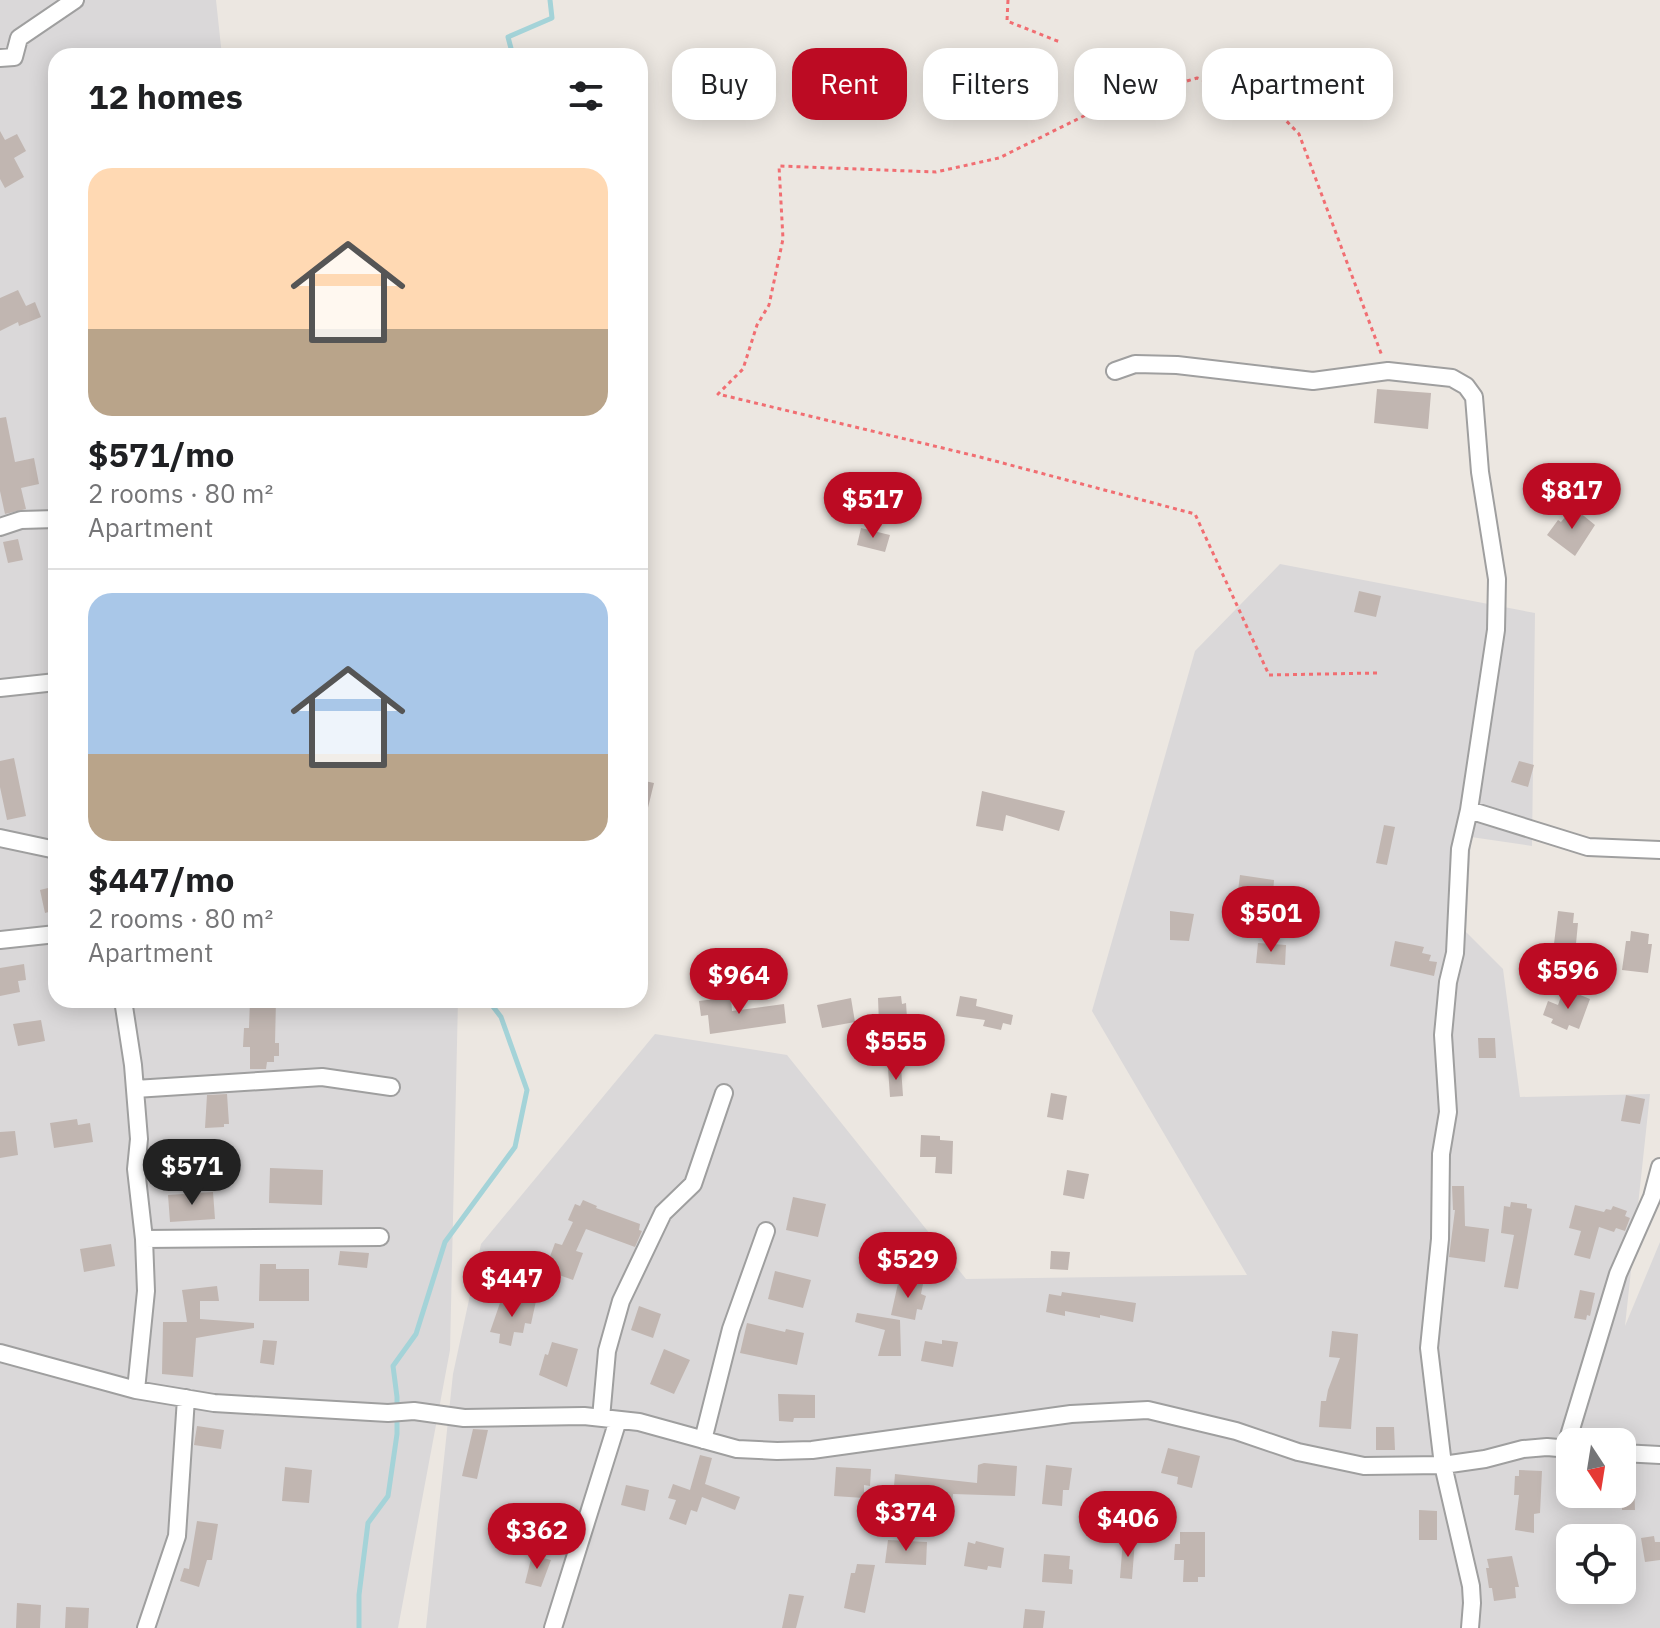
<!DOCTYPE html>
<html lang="en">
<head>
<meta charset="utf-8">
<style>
	:root { --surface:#fff; --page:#f2f2f2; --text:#202124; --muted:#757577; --line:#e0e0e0; --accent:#bc0b23 }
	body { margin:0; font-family:"IBM Plex Sans",sans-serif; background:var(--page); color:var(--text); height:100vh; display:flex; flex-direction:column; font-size:30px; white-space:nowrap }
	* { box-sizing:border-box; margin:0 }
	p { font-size:26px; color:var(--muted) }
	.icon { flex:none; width:44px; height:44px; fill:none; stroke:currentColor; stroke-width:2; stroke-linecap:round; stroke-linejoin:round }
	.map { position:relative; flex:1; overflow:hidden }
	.drawer { position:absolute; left:48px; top:48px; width:600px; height:960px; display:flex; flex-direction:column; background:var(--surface); border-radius:24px; box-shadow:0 4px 20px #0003 }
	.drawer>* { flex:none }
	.banner { position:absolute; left:672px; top:48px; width:760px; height:72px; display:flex; gap:16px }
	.needle { width:52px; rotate:168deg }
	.buttons { position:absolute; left:1556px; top:1428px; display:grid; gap:16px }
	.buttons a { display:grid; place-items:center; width:80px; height:80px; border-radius:16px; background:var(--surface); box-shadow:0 4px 20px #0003; font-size:40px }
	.price { position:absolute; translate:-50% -68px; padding:0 18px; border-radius:28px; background:var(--accent); color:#fff; font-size:26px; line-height:52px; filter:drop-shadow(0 2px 4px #0008) }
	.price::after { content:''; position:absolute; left:50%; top:48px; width:24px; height:18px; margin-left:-12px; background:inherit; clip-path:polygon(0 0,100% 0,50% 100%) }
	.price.on { background:#222; color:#fff }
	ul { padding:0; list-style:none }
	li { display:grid; align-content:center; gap:16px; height:424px; padding:0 40px }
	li+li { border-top:2px solid var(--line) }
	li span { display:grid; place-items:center; height:248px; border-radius:24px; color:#555 }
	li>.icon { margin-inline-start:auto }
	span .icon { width:144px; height:144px; fill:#fffc; stroke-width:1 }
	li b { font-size:34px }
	h2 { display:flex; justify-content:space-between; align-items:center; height:96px; padding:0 40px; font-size:34px }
	.tag { padding:0 28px; border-radius:24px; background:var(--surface); box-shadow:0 4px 20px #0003; font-size:28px; line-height:72px }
	.tag.on { background:var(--accent); color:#fff }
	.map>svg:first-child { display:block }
	.residential { fill:#dad8d9; fill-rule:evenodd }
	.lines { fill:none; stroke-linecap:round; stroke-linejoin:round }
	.stream { stroke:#a4d3d8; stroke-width:5 }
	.building { fill:#c1b6b1 }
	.street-casing { stroke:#9f9f9f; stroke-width:20 }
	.path { stroke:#f16e72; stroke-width:3; stroke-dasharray:4 4; stroke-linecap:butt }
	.street { stroke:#fff; stroke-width:16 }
</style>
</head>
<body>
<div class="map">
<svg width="1660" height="1628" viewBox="0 0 1660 1628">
	<rect width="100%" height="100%" fill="#ece7e1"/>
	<path class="residential" d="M0 0H216L222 56H56V1000H458L450 1350 398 1628H0Z
		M1280 564 1535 613 1532 846 1471 837 1466 932 1503 969 1520 1097 1650 1094 1625 1326 1660 1242V1628H426L453 1374 481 1244 655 1034 787 1055 966 1279 1247 1275 1092 1011 1195 651ZM1570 1442H1622V1494H1570ZM1570 1538H1622V1590H1570Z"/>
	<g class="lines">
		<path class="stream" d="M513 56 508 37 552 18 550 0
			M359 1628V1595L368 1523 388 1496 397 1434V1397L393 1366 416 1334 445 1242 515 1147 527 1090 501 1017 488 1000"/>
	</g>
	<path class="building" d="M0 131 5 140 17 134 26 151 14 158 24 177 5 188 0 179Z
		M18 290 26 306 35 302 41 317 19 326 18 322 0 331V298Z
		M1377 389 1431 393 1428 429 1374 423Z
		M6 417 15 462 34 458 39 484 21 488 26 509 5 514 0 491V418Z
		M1573 507 1595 525 1575 556 1547 535 1558 520 1561 522Z
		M861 528 890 535 885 552 857 545Z
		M18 539 23 560 8 563 3 542Z
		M1359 591 1381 596 1376 617 1354 612Z
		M14 758 26 816 7 820 0 787V761Z
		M1519 761 1534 765 1528 787 1511 782Z
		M640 780 654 783 645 820H640Z
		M982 791 1065 811 1059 831 1006 815 1003 831 976 826Z
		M1384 825 1395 827 1387 865 1376 863Z
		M1240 875 1274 880 1273 894H1268L1260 921 1248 918 1255 893 1238 891Z
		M56 886V910L45 913 40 890Z
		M1170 911 1194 914 1189 941 1170 940Z
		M1558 911 1574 913 1573 923H1578L1575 954 1553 952Z
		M1631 931 1649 934 1648 944H1652L1648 973 1622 970 1626 941H1630Z
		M1395 941 1424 947 1422 953 1431 955 1429 961 1437 962 1434 976 1390 966Z
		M1258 943 1286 945 1285 965 1256 963Z
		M24 964 26 980 18 981 20 992 0 996V968Z
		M1573 992 1590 999 1579 1029 1569 1025 1567 1030 1551 1023 1553 1019 1543 1015 1548 1001 1558 1005 1562 994 1571 997Z
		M901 996 902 1004 906 1003 907 1018 897 1019V1023L879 1024 878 998Z
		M960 996 977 999 976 1006 1013 1015 1011 1025 1003 1023 1001 1030 983 1026 985 1020 956 1016Z
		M731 997 732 1011 784 1004 786 1023 710 1034 708 1015 701 1016 699 1001Z
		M851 998 855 1022 822 1028 817 1005Z
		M250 1000H276L275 1043H279V1056H274V1062H267L266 1069H250V1047H243L244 1028H249Z
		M41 1020 45 1041 18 1046 13 1024Z
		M922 1031 938 1033 934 1058 919 1055Z
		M1478 1038H1495L1496 1058H1479Z
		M901 1067 903 1096 890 1097 888 1068Z
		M1051 1093 1067 1096 1063 1120 1047 1117Z
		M227 1094 229 1124H224V1127L205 1128 207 1095Z
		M1626 1095 1645 1099 1640 1124 1621 1121Z
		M77 1119 78 1125 90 1123 93 1142 54 1148 50 1123Z
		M15 1131 18 1155 0 1158V1132Z
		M921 1135 940 1136V1140L953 1141 952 1174 935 1173 936 1157H920Z
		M270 1168 323 1170 322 1205 269 1203Z
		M1067 1170 1089 1174 1084 1199 1063 1195Z
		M1452 1186H1464L1465 1226 1489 1229 1485 1262 1449 1257 1455 1210H1453Z
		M213 1192 215 1219 170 1222 168 1195Z
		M793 1197 826 1204 818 1237 786 1230Z
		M583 1200 597 1206 596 1208 640 1224 639 1230 642 1231 635 1247 586 1229 576 1251 583 1253 573 1280 545 1270 555 1243 562 1245 573 1222 568 1220 575 1204 580 1206Z
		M1511 1202 1527 1204V1208L1532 1209 1518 1289 1504 1287 1514 1235 1501 1233 1504 1206 1510 1207Z
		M1575 1205 1604 1212 1606 1209 1611 1210 1613 1206 1627 1211 1625 1216 1630 1218 1625 1231 1616 1228 1614 1232 1599 1227 1590 1259 1574 1255 1581 1231 1569 1228Z
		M111 1244 115 1266 84 1272 80 1249Z
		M340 1251 369 1253 367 1268 338 1265Z
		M1051 1251 1070 1252 1068 1270 1050 1269Z
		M260 1264H276V1269H309V1301H259Z
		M775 1271 811 1280 803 1308 768 1299Z
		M899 1279 923 1284 921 1294 926 1296 922 1310 917 1309 915 1320 891 1315Z
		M217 1286 219 1301H200V1319L254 1323V1328L196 1338 193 1377 162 1374 163 1322H187L182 1290Z
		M1580 1290 1595 1293 1590 1316 1587 1315 1586 1320 1574 1318Z
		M1062 1292 1136 1303 1133 1322 1100 1315V1318L1065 1311V1316L1046 1312 1049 1294 1061 1296Z
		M520 1298 536 1301 531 1324 525 1323 523 1333 514 1332 511 1346 499 1343 500 1334 490 1332 501 1300 519 1303Z
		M639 1306 661 1314 653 1338 631 1330Z
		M857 1313 900 1320 901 1356H878L885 1330 855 1322Z
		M747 1323 785 1332 786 1329 804 1333 797 1365 740 1353Z
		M1332 1331 1358 1334 1351 1429 1319 1427 1321 1401H1326L1328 1390 1340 1358 1329 1357Z
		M263 1340 277 1341 274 1365 260 1363Z
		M942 1340 958 1342 953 1367 921 1361 925 1341 942 1344Z
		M552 1342 578 1349 567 1387 539 1375 545 1354 548 1355Z
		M664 1349 690 1360 674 1394 650 1384Z
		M778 1394 815 1395V1418H794L793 1422 779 1421Z
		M197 1426 224 1430 221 1449 194 1445Z
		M1376 1427H1394L1395 1450H1376Z
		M473 1429 488 1430 477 1479 462 1476Z
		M1168 1448 1200 1456 1192 1488 1177 1484 1178 1477 1161 1473Z
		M700 1455 712 1458 705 1484 740 1497 735 1510 702 1497 697 1512 691 1510 686 1525 669 1519 676 1500 668 1498 673 1484 690 1490Z
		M984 1463 1017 1466 1015 1496 953 1494 952 1504 893 1498 895 1474 977 1483 978 1465Z
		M1046 1465 1072 1468 1069 1490H1063L1062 1506 1042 1504Z
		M285 1467 312 1470 309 1503 282 1501Z
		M836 1467 871 1469 870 1486 864 1485V1498L834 1496Z
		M1519 1470 1542 1471 1540 1513 1534 1514V1533L1515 1530 1519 1495H1514L1515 1476H1519Z
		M1622 1483H1634L1635 1510H1622Z
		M626 1485 649 1490 645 1511 621 1505Z
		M1419 1510 1437 1511V1540H1419Z
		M1117 1513V1527L1084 1529 1083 1514Z
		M197 1521 218 1524 212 1560H207L199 1587 180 1581 184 1568 189 1569Z
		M1180 1532H1205V1577H1198V1582H1183L1184 1560H1174L1175 1544H1180Z
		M1654 1536 1655 1542H1660V1560L1645 1562 1641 1538Z
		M1123 1539 1135 1540 1132 1579 1120 1578Z
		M888 1540 927 1542 926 1565 885 1563Z
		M976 1541 1004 1548 1001 1568 988 1566 987 1570 964 1566 968 1542 975 1544Z
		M1044 1554 1070 1556 1069 1569 1073 1570 1072 1584 1042 1582Z
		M532 1555 551 1560 541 1587 525 1583Z
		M1512 1556 1519 1587H1515L1516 1598 1494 1601 1492 1588H1489L1486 1568H1489L1487 1559Z
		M857 1564 875 1565 865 1613 844 1608 851 1573H855Z
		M789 1594 804 1596 796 1628H782Z
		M17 1603 41 1605 40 1628H16Z
		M66 1607 89 1608 88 1628H65Z
		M1025 1609 1045 1611 1043 1628H1023Z"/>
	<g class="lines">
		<defs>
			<path id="street" d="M0 58 14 57 19 38 75 0
				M1115 371 1135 364 1177 365 1313 381 1388 371 1452 378 1466 386 1474 397 1480 472 1497 579 1496 630 1469 810 1460 849 1455 953 1448 982 1443 1035 1448 1112 1441 1154 1440 1239 1429 1348 1443 1465 1471 1586 1472 1603 1470 1628
				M0 527 21 520 56 519
				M0 688 56 682
				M1469 810 1588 847 1660 850
				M0 838 56 850
				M0 940 56 934
				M123 1000 133 1065 139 1139 136 1169 144 1239 146 1291 136 1390
				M135 1089 322 1077 391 1087
				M144 1239 380 1237
				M0 1353 136 1390 214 1403 388 1413 414 1411 464 1418 584 1416 639 1422 737 1449 777 1451 812 1450 1071 1414 1148 1410 1236 1431 1298 1452 1364 1466 1443 1465 1485 1459 1523 1449 1547 1447 1570 1449
				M601 1418 607 1351 621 1301 663 1213 693 1184 724 1093
				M703 1440 731 1329 766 1231
				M1565 1449 1618 1274 1652 1197 1660 1167
				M1622 1453 1660 1455
				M146 1628 177 1536 186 1398
				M553 1628 618 1420"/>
		</defs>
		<use href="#street" class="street-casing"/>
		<path class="path" d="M1008 0 1007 21 1060 42
			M1377 673 1269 675 1195 514 980 457 718 394 743 369 757 325 769 305 783 239 779 166 936 172 999 158 1104 106 1197 78 1271 105 1299 134 1382 356"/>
		<use href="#street" class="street"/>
	</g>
</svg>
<div class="buttons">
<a><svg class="needle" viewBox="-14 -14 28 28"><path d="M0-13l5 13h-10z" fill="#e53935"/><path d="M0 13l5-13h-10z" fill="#757577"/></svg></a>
<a><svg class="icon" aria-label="locate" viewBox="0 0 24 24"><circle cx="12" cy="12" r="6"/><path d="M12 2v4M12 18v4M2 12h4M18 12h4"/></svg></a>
</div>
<b class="price" style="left:1572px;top:531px">$817</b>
<b class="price" style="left:873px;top:540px">$517</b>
<b class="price" style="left:1271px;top:954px">$501</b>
<b class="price" style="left:1568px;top:1011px">$596</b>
<b class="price" style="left:739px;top:1016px">$964</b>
<b class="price" style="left:896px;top:1082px">$555</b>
<b class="price on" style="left:192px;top:1207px">$571</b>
<b class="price" style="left:908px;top:1300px">$529</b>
<b class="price" style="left:512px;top:1319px">$447</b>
<b class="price" style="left:906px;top:1553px">$374</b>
<b class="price" style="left:1128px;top:1559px">$406</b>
<b class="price" style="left:537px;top:1571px">$362</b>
<div class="banner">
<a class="tag">Buy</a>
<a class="tag on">Rent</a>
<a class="tag">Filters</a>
<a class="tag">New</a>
<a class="tag">Apartment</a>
</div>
<section class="drawer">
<h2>12 homes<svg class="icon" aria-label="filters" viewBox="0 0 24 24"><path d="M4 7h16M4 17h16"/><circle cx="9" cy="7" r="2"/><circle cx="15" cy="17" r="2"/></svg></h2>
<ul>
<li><span style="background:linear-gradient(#ffd9b3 65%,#b9a48a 0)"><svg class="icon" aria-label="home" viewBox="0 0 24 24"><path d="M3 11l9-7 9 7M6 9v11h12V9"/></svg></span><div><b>$571/mo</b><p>2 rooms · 80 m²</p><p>Apartment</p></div></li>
<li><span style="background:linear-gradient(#a9c7e8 65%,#b9a48a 0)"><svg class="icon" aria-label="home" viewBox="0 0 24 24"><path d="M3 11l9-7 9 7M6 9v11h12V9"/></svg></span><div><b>$447/mo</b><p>2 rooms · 80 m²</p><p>Apartment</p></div></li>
</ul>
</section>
</div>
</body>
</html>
